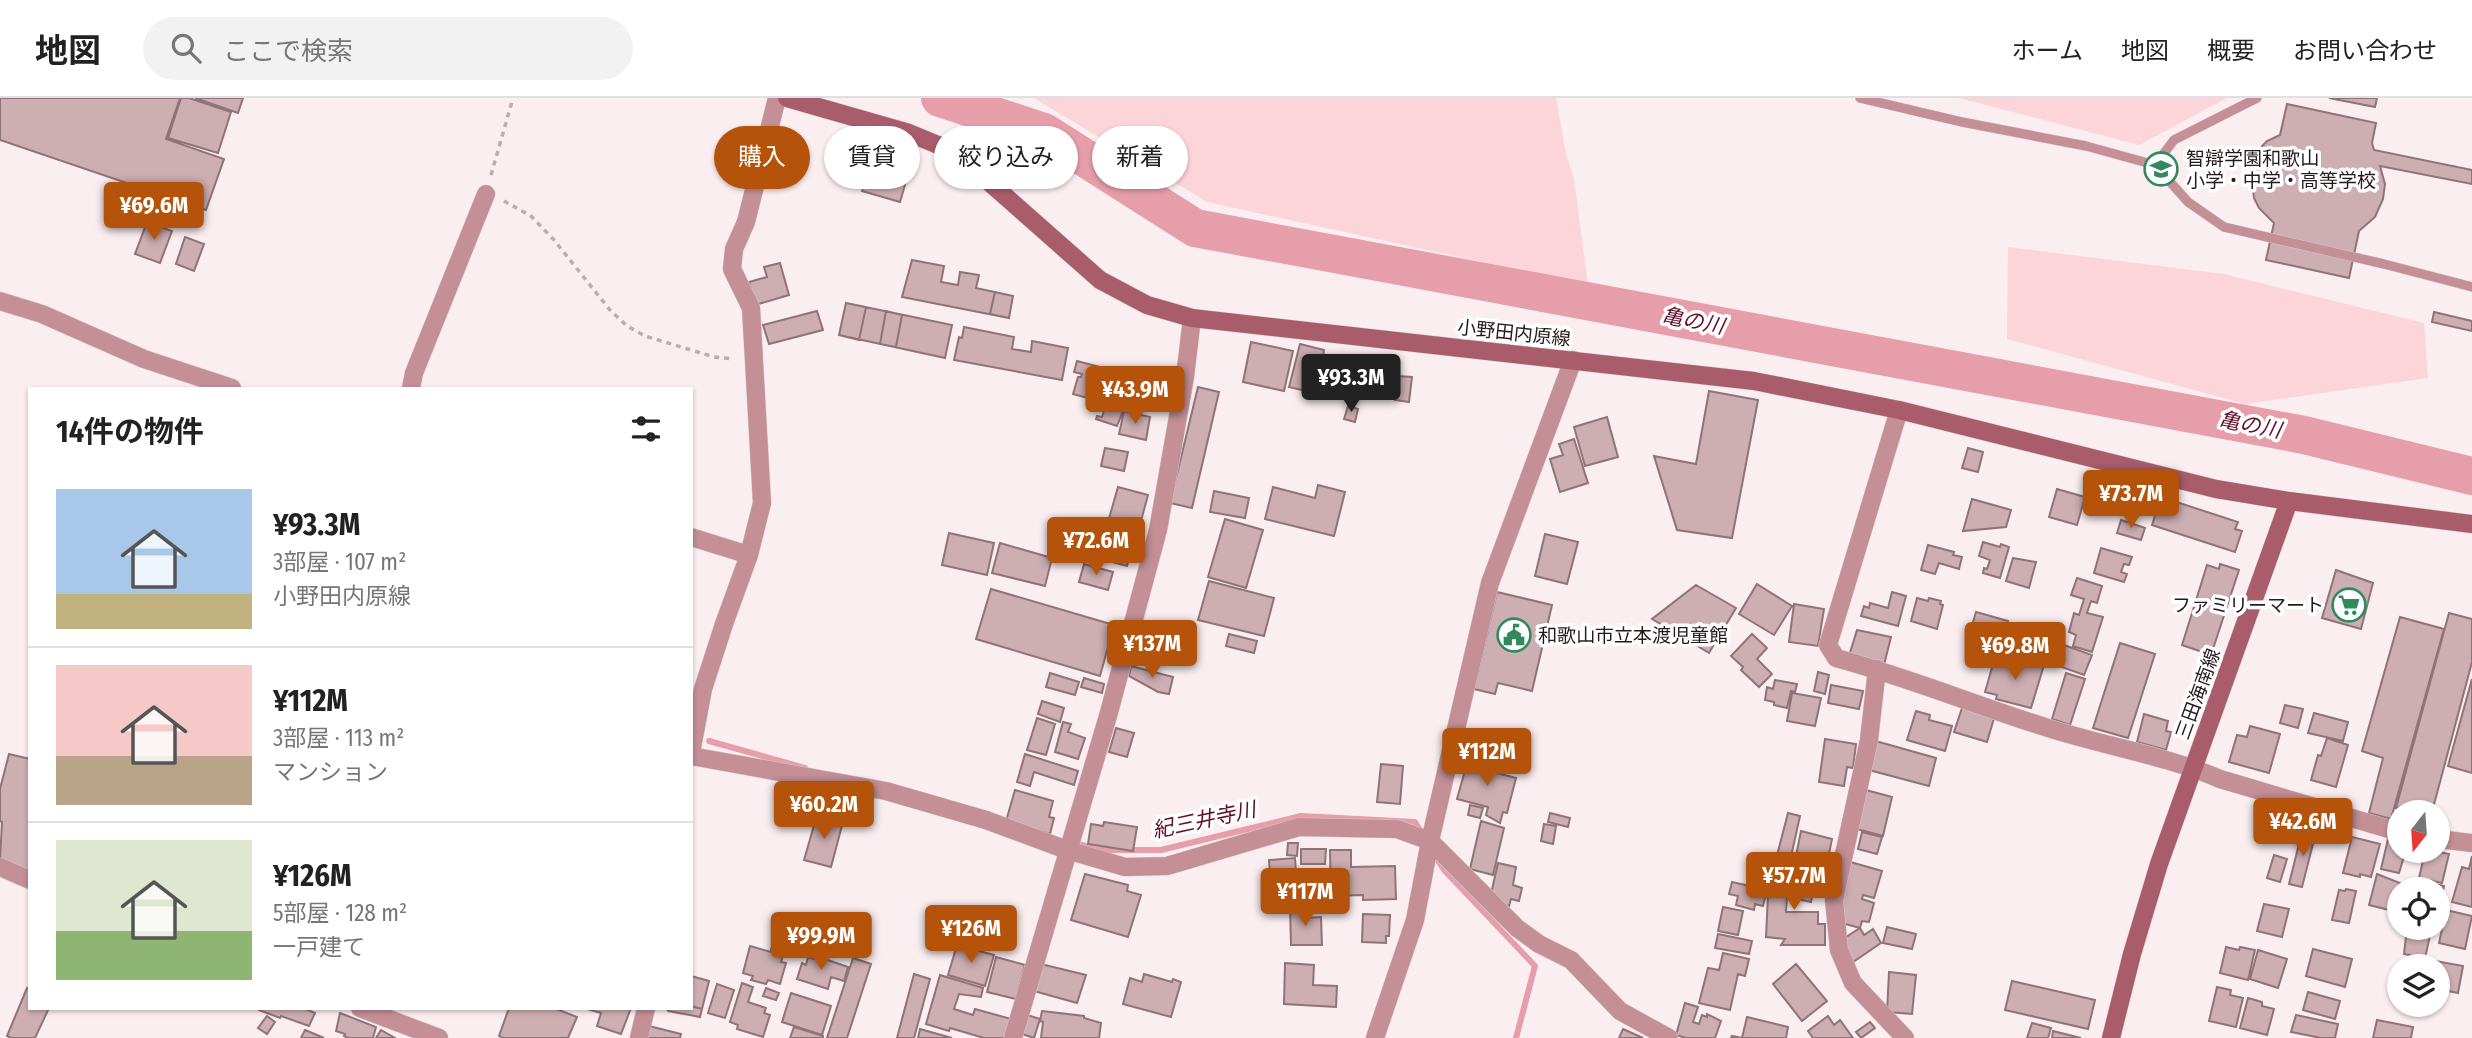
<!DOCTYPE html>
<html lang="ja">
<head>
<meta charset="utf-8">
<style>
	:root { --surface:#fff; --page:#f2f2f2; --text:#222; --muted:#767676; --line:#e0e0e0; --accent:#b45309 }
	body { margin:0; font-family:"Fira Sans Condensed","Noto Sans JP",sans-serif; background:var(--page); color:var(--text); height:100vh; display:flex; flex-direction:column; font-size:26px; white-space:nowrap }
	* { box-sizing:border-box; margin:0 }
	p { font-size:23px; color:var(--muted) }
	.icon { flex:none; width:38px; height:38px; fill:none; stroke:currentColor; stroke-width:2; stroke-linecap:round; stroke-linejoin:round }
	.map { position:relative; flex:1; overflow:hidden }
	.panel { position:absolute; left:28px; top:289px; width:665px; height:623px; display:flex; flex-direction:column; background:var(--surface); border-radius:0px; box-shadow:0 2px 5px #0004 }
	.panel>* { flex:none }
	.guide { position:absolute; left:714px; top:28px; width:665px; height:63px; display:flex; gap:14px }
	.needle { width:46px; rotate:197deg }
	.fabs { position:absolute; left:2387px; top:702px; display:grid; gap:14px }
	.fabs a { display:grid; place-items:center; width:63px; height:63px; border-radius:50%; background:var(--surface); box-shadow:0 2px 5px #0004; font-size:35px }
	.price { position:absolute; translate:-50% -60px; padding:0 16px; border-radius:7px; background:var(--accent); color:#fff; font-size:23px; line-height:46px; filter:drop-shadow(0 2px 4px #0008) }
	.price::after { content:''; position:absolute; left:50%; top:42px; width:21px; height:16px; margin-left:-10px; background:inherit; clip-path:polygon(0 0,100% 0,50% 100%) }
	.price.active { background:#222; color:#fff }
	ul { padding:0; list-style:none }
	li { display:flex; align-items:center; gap:21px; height:175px; padding:0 28px }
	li+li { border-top:2px solid var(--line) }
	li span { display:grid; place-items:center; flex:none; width:196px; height:140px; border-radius:0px; color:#555 }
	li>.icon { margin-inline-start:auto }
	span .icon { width:84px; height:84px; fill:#fffc; stroke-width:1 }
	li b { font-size:30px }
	h2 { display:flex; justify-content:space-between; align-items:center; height:84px; padding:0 28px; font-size:30px }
	.pill { padding:0 24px; border-radius:32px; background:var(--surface); box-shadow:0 2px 5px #0004; font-size:24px; line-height:63px }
	.pill.active { background:var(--accent); color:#fff }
	header { display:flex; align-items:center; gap:42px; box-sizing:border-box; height:98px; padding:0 35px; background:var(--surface); border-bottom:2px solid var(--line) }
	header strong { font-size:33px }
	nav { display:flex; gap:38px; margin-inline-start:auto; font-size:24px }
	.search { width:490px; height:63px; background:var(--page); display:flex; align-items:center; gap:18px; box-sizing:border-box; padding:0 24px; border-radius:38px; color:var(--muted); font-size:26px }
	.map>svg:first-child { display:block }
	.green { fill:#fcd5da }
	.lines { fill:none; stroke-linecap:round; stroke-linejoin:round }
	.stream { stroke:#e59eaa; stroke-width:6 }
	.river { stroke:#e59eaa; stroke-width:38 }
	.building { fill:#cdaeb2; stroke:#907378; stroke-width:2 }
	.lane-casing { stroke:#d9ccce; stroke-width:10 }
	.street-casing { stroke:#d9ccce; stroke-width:19 }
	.secondary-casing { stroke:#d9ccce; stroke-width:19 }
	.path { stroke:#bbaeb0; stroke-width:3.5; stroke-dasharray:5 5; stroke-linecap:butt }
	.lane { stroke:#c48f97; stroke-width:9 }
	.street { stroke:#c48f97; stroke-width:18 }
	.secondary { stroke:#a95d6c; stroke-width:18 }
	.labels { text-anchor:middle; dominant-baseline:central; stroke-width:7; stroke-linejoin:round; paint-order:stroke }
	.poi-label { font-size:19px; fill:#25191b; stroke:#fff; text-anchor:start }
	.street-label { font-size:19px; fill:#25191b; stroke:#fff }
	.water-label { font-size:21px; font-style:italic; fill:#620f2a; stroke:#fff }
</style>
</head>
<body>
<header>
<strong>地図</strong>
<div class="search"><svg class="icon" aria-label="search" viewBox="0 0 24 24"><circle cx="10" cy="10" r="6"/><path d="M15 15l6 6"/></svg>ここで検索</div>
<nav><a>ホーム</a><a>地図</a><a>概要</a><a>お問い合わせ</a></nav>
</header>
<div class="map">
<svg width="2472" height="940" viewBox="0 0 2472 940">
	<rect width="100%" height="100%" fill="#fbeef0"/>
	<path class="green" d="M1034 0H1556L1566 56 1574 81 1588 187 1207 104Z
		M1959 0H2227L2139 47Z
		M2008 149 2224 176 2424 225 2428 280 2245 306 2007 241Z"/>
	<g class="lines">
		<path class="stream" d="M709 643 805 670
			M1071 744 1100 752H1161L1301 718 1415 724 1423 737
			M1437 761 1445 773 1535 868 1516 940"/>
		<path class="river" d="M940 0 1044 34 1195 130 2304 337 2472 378"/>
	</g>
	<path class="building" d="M0 0H180L166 41 224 61 206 112 0 42Z
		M181 0H189L231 14 218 55 168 40Z
		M195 0H243L238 15Z
		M2329 0H2377L2375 9Z
		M2287 6 2376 25 2372 45 2374 52 2472 72V86L2380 68 2385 86 2383 101 2375 119 2359 133 2349 180 2266 162 2274 125 2259 110 2254 100 2250 69 2257 53 2267 43 2280 37Z
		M873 57 907 67 903 79 907 80 900 104 862 93Z
		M147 124 172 133 160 165 135 156Z
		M185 139 204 146 194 173 176 166Z
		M912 162 944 168 941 184 958 187 960 174 979 177 976 190 1013 198 1009 220 902 199Z
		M780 165 789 197 755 207 749 184 767 179 764 169Z
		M995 194 1013 198 1009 220 990 216Z
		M846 205 866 209 859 242 839 237Z
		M846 205 952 227 945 260 839 237Z
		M817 213 823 232 769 246 763 227Z
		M886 213 902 217 896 249 880 246Z
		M2434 214 2472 223V233L2432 224Z
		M964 229 1014 239 1012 251 1031 254 1032 243 1068 250 1062 282 954 262 959 239 962 240Z
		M1251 244 1293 253 1284 293 1243 284Z
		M1300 246 1324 252 1323 261 1340 265 1332 299 1289 289Z
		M1077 263 1115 273 1106 305 1073 296 1078 279H1081L1082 276 1074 274Z
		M1398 278 1412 279 1409 304 1395 302Z
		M1198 289 1219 294 1192 410 1170 405Z
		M1709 293 1758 302 1732 440 1677 432 1654 358 1696 366Z
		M1123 294 1133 298 1132 301 1137 303 1135 313 1119 308Z
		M1106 307 1123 313 1117 328 1096 321 1097 318 1102 319Z
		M1348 308 1358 311 1355 324 1344 321Z
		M1124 313 1150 319 1146 342 1119 336Z
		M1607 319 1618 359 1585 368 1574 329Z
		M1574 341 1588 385 1560 394 1550 361 1563 357 1559 346Z
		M1105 350 1128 354 1124 373 1101 368Z
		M1968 350 1983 354 1978 374 1962 370Z
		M1318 387 1345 394 1334 438 1265 421 1273 389 1315 400Z
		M1118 389 1148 397 1138 434 1108 424Z
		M2057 391 2085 399 2077 427 2049 419Z
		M1214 393 1249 400 1245 420 1210 414Z
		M2161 399 2238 424 2235 431 2242 433 2235 454 2152 427Z
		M1972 401 2011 412 2006 429 1963 433Z
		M1225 421 1263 432 1246 490 1208 479Z
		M2121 422 2145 430 2141 442 2117 435Z
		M949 435 994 445 987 477 942 467Z
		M1545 436 1578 444 1567 486 1535 478Z
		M1100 440 1110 443 1109 446 1126 450 1123 459 1129 461 1127 468 1098 460 1101 450 1097 449Z
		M1983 444 2000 449 2001 446 2009 449 2000 480 1983 475 1984 470 1987 471 1990 462 1979 458Z
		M1000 445 1052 460 1045 488 992 475Z
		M1928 447 1954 454 1953 457 1962 459 1959 471 1939 465 1935 476 1921 472Z
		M2101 450 2132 459 2129 467 2124 466 2121 474 2127 476 2124 484 2094 475Z
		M2013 460 2036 464 2029 490 2006 483Z
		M1084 466 1113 474 1108 492 1079 484Z
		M2220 466 2239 472 2211 557 2182 547 2207 467 2219 471Z
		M2336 472 2373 485 2361 531 2322 520Z
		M2077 480 2102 488 2097 505 2091 503 2087 515 2103 519 2092 554 2073 548 2076 537 2069 534 2074 515 2079 517 2084 501 2071 497Z
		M1209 483 1274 500 1264 538 1198 522Z
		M1757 486 1792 508 1774 537 1739 516Z
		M1696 487 1736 510 1709 555 1652 521Z
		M991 491 1114 527 1100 578 976 541Z
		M1497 494 1552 507 1532 593 1498 585 1495 596 1474 591Z
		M1892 494 1906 498 1898 528 1861 518 1864 508 1869 510 1870 505 1888 510Z
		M1917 500 1928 503 1929 500 1941 503 1940 506 1943 507 1937 531 1911 523Z
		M1794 506 1824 511 1818 548 1789 544Z
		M1976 514 2008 523 2003 540 1971 531Z
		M2449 515 2472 521V564L2432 714H2413L2396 710Z
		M2400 519 2444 531 2391 721 2369 715 2383 660 2362 653Z
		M2020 531 2044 536 2043 539 2052 542 2049 559 2015 550Z
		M1857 532 1891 539 1884 567 1849 558Z
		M1229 536 1257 543 1254 555 1226 548Z
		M1752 536 1767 550 1757 561 1772 576 1759 589 1741 572 1743 569 1731 558Z
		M2120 545 2155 556 2128 640 2093 630Z
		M2064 547 2092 557 2084 577 2056 567Z
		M1995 559 2025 568 2026 562 2044 567 2031 610 1996 601 1997 597 1985 594Z
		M1131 568 1173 579 1169 596 1158 594 1129 578Z
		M1818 574 1829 577 1825 596 1814 593Z
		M1050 575 1079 584 1075 597 1046 589Z
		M2066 575 2085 581 2070 627 2052 621Z
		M1084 580 1104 586 1102 595 1081 589Z
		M2472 581V675L2448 668Z
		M1775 582 1797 586 1795 594 1791 593 1787 610 1774 607V604L1765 602 1767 589 1773 591Z
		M1831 587 1863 593 1859 611 1828 605Z
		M1792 595 1821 600 1815 628 1787 623Z
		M1042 603 1064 610 1060 624 1038 616Z
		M1963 607 1995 617 1987 644 1954 634Z
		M2285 607 2303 611 2298 630 2280 625Z
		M1916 613 1930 617 1929 622 1952 628 1945 653 1907 642Z
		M2314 615 2348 624 2343 643 2308 635Z
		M2144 616 2168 623 2166 633 2171 634 2166 652 2137 644Z
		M1037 620 1055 626 1046 657 1027 652Z
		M1063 624 1071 626 1068 634 1085 640 1078 661 1055 654Z
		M2250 628 2280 636 2269 675 2229 664 2237 637 2247 639Z
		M1116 630 1134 635 1127 659 1109 654Z
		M2327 640 2348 647 2336 689 2311 682 2318 657 2321 658Z
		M1825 641 1856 646 1853 670 1847 669 1844 688 1819 684Z
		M1872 642 1936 660 1929 688 1865 671Z
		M9 656 30 661V774L0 761 2 724 0 723V691Z
		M1025 656 1078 673 1074 687 1034 674 1030 688 1017 684Z
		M1469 658 1491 664 1489 673 1516 680 1507 715 1503 714 1500 725 1486 717 1488 709 1457 701Z
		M1381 666 1403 668 1400 706 1377 704Z
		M1015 692 1053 703 1049 719 1054 720 1050 736 1006 723Z
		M1866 692 1892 699 1883 738 1857 731Z
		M1470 707 1483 710 1480 720 1468 717Z
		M1550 715 1570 720 1568 729 1548 724Z
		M1788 715 1800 718 1788 772 1774 769Z
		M817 717 843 724 831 769 804 762Z
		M1481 723 1504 730 1493 777 1470 771Z
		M1104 724 1137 729 1133 753 1088 746 1091 726 1103 728Z
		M1544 726 1556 728 1553 746 1541 743Z
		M2303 730 2316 734 2302 789 2289 786Z
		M1801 733 1832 741 1824 780 1793 773Z
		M1862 734 1882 739 1877 756 1858 751Z
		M2352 739 2380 746 2371 779 2360 776V779L2343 775Z
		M2388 741 2399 744V752H2406L2399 775 2381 771Z
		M1288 745H1298L1297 758 1287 757Z
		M1301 751H1326L1325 766H1301Z
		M1330 752H1351V769L1395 768 1396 801 1363 802V797L1331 798Z
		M2434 753 2449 756 2442 785 2419 780 2425 754 2433 756Z
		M2274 757 2287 761 2280 784 2267 780Z
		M2472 758V809L2452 804 2462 769 2469 771Z
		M1295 760 1298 804 1272 805 1269 762Z
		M1847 763 1882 773 1874 800 1863 797 1862 801 1874 805 1869 824 1862 823 1860 830 1838 824Z
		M1498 765 1516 769 1513 787 1522 790 1519 803 1511 801 1509 808 1500 806 1491 796Z
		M1773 775 1787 777V780L1815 786V782L1828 785 1826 797 1813 794 1811 804 1787 799 1786 814H1818V826H1825V847H1781L1785 841 1766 839 1768 797Z
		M1085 776 1128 787 1127 793 1141 797 1128 839 1071 822Z
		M2377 776 2400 785 2393 813 2369 807Z
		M2415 782 2444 788 2438 816V791H2413Z
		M1732 784 1767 792 1763 808 1755 806 1754 812 1736 807 1738 798 1729 796Z
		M2346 791 2356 793 2349 825 2332 822 2339 792 2345 793Z
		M2264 806 2289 811 2282 839 2257 833Z
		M1290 809H1305L1306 820 1321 819 1322 847H1291Z
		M1723 809 1743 813 1738 837 1718 833Z
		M2446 812 2472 818 2465 851 2439 845Z
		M1363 816 1390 817 1389 838H1386V845L1362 844Z
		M1887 829 1916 836 1912 851 1883 845Z
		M1860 830 1864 837 1873 831 1881 845 1853 864 1840 843Z
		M2407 830 2431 833 2425 860 2404 856Z
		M1718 836 1752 843 1749 856 1715 850Z
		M957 847 994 857 985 888 948 877Z
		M750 848 771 854V851L784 854 781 864 786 865 780 886 768 882 766 886 751 882 753 878 743 875Z
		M2226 849 2239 852 2240 849 2255 852 2248 882 2220 875Z
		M2313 851 2352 861 2345 889 2306 878Z
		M2258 852 2287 861 2278 890 2250 881Z
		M1723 855 1749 861 1745 878 1738 876 1730 912 1699 905 1708 870 1719 872Z
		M816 858 848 869 844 883 831 879 828 891 797 881 802 865 806 867 808 859 815 861Z
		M996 859 1025 867 1016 901 987 894Z
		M853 860 871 866 847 940H827Z
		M2430 862 2463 868 2458 895 2438 891V868H2429Z
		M1285 865 1314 867 1313 887 1337 888 1336 909 1284 906Z
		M1041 866 1086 877 1077 905 1034 893Z
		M1796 866 1827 903 1802 923 1773 886Z
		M1889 874 1916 877 1912 916 1887 914Z
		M914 876 930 881 914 940H897Z
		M1144 876 1172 884 1173 881 1181 884 1171 919 1123 906 1130 880 1142 884Z
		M940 877 983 890 981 899 959 896 954 911 973 917 975 911 1011 921 1005 940H984L950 930 949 933 926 926Z
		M691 878 709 883 700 919 668 913 669 910H691Z
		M2012 883 2095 902 2088 931 2005 912Z
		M742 885 753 889 748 904 766 910 764 915 770 917 763 939 737 931 738 927 730 924Z
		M717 886 734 892 725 920 708 915Z
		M2217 889 2231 892 2230 897 2243 900 2236 929 2209 923Z
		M27 890 30 891V910H49L35 940H11L7 938Z
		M766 890 779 895 776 902 763 898Z
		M2308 894 2340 903 2335 921 2303 912Z
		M791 895 831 908 822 937 782 924Z
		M2248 900 2262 904V908L2274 911 2267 937 2240 930Z
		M1685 905 1698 909 1693 924 1699 926 1702 917 1707 919V916L1721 923 1715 940H1686L1676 937Z
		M691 908 702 911 700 919 668 913 669 910H691Z
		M259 910H303L315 915 309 928 281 918 280 920 259 912Z
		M509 910H554L577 919 568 940H503L499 938Z
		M584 910H631L621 936 597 928 601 915Z
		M1042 913 1084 918V920L1101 925 1099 940H1041L1043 924 1040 923Z
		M340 915 376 929 373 940H348L344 938 345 936 336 933Z
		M1027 917 1040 921 1034 940 1022 936Z
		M2296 917 2338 926 2335 940H2321L2291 934Z
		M267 918 275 924 267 936 258 930Z
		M1828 918 1834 927 1840 922 1853 940H1813L1808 933Z
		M1747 919 1788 929 1786 940H1731L1732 938 1742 940Z
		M2377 922 2413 929 2411 940H2373Z
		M1870 924 1875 930 1861 940 1856 934Z
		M2032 925 2051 930 2048 940H2027Z
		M645 927 681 936 680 940H642Z
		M794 929 823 938V940H790Z
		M920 931 952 940H918Z
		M1623 931 1643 940H1619Z
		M305 932 324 940H301Z
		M381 932 395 940H376Z
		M2053 933 2081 940H2052Z"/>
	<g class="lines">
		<defs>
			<path id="lane" d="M1860 0 1962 24 2086 48 2155 67 2188 104 2224 129 2384 166 2472 189
				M2155 67 2174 42 2257 0"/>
			<path id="street" d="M0 203 42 216 144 261 232 290
				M411 290 414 275 486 96
				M1899 312 1828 547 1836 560C1907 579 1975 607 2045 629 2103 648 2164 657 2220 681L2399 734
				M691 439 749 457
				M1877 571 1869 642 1834 802 1839 852 1853 885 1905 940
				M691 655 703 591 724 526 749 457 762 405 751 210 732 171 734 151 746 124 777 0
				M691 658 886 693 986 722 1067 752 1125 769 1167 768 1299 729 1397 731 1430 743 1517 830 1539 846 1571 862 1620 913 1669 940
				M2438 741 2472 745
				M0 769 30 782
				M360 910 439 940
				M639 940 646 910
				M1013 940 1108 618 1158 432 1185 279 1192 220
				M1375 940 1415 822 1430 743 1490 485 1573 262"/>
			<path id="secondary" d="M787 0 909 35 955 54 1100 182 1147 207 1192 220 1754 283 1899 312 2216 391 2289 403 2472 426
				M2111 940 2132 856 2159 766 2289 403"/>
		</defs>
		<use href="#lane" class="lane-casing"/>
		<use href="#street" class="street-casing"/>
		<use href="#secondary" class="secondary-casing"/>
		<path class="path" d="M491 77 513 0
			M504 103 531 118 554 142 610 212 627 228 645 238 714 259 734 261"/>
		<use href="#lane" class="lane"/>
		<use href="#street" class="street"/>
		<use href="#secondary" class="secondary"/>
	</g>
	<defs>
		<symbol id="school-ring" viewBox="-11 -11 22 22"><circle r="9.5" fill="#fff" stroke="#32895d" stroke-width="1.5"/><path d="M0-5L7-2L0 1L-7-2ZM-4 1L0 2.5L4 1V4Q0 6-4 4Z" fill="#32895d"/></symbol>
		<symbol id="supermarket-ring" viewBox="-11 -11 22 22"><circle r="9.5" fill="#fff" stroke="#32895d" stroke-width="1.5"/><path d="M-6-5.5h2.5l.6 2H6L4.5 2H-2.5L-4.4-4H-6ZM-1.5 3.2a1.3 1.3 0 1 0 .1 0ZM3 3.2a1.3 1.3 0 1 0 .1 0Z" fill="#32895d"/></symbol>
		<symbol id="civic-ring" viewBox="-11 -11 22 22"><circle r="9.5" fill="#fff" stroke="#32895d" stroke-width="1.5"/><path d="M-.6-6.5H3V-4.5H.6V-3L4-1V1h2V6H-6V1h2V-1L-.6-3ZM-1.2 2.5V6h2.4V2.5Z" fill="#32895d"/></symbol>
	</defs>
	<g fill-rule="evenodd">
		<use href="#school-ring" x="2142" y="52" width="38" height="38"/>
		<use href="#supermarket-ring" x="2330" y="488" width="38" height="38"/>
		<use href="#civic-ring" x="1495" y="518" width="38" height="38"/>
	</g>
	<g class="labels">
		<g class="poi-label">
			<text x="2186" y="60">智辯学園和歌山<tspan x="2186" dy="22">小学・中学・高等学校</tspan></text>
			<text x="2324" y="507" text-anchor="end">ファミリーマート</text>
			<text x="1538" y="537">和歌山市立本渡児童館</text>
		</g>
		<g class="street-label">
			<text transform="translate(1514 235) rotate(6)">小野田内原線</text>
			<text transform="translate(2198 596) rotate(-70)">三田海南線</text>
		</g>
		<g class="water-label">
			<text transform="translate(1693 223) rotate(11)">亀の川</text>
			<text transform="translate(2250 327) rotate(11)">亀の川</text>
			<text transform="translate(1204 722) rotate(-12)">紀三井寺川</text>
		</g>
	</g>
</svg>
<div class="fabs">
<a><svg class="needle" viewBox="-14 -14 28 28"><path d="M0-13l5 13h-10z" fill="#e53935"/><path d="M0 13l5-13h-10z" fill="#767676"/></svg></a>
<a><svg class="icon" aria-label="locate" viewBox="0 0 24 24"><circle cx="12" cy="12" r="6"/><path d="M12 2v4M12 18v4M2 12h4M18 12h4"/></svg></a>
<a><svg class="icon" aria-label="layers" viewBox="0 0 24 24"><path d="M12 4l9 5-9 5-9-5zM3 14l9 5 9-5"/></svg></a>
</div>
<b class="price" style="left:154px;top:144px">¥69.6M</b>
<b class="price active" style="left:1351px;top:316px">¥93.3M</b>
<b class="price" style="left:1135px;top:328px">¥43.9M</b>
<b class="price" style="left:2131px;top:432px">¥73.7M</b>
<b class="price" style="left:1096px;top:479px">¥72.6M</b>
<b class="price" style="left:1152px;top:582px">¥137M</b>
<b class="price" style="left:2015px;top:584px">¥69.8M</b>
<b class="price" style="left:1487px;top:690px">¥112M</b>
<b class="price" style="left:824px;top:743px">¥60.2M</b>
<b class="price" style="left:2303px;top:760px">¥42.6M</b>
<b class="price" style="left:1794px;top:814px">¥57.7M</b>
<b class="price" style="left:1305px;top:830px">¥117M</b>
<b class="price" style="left:971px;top:867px">¥126M</b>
<b class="price" style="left:821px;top:874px">¥99.9M</b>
<div class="guide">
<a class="pill active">購入</a>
<a class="pill">賃貸</a>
<a class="pill">絞り込み</a>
<a class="pill">新着</a>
</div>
<section class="panel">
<h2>14件の物件<svg class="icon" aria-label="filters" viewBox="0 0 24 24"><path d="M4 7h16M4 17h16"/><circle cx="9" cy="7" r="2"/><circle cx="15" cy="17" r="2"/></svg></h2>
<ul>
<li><span style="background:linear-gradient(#a9c7e8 75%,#c2b280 0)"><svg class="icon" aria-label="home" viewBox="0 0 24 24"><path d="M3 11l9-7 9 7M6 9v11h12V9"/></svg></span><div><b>¥93.3M</b><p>3部屋 · 107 m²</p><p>小野田内原線</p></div></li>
<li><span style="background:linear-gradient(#f6c9c9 65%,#b9a48a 0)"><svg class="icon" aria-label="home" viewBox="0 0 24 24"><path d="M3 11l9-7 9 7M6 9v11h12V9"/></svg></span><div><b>¥112M</b><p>3部屋 · 113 m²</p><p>マンション</p></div></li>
<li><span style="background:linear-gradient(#dfe7d0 65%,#8fb573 0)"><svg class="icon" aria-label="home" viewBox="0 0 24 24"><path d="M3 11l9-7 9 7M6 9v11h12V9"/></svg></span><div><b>¥126M</b><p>5部屋 · 128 m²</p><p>一戸建て</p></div></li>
</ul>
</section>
</div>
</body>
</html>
